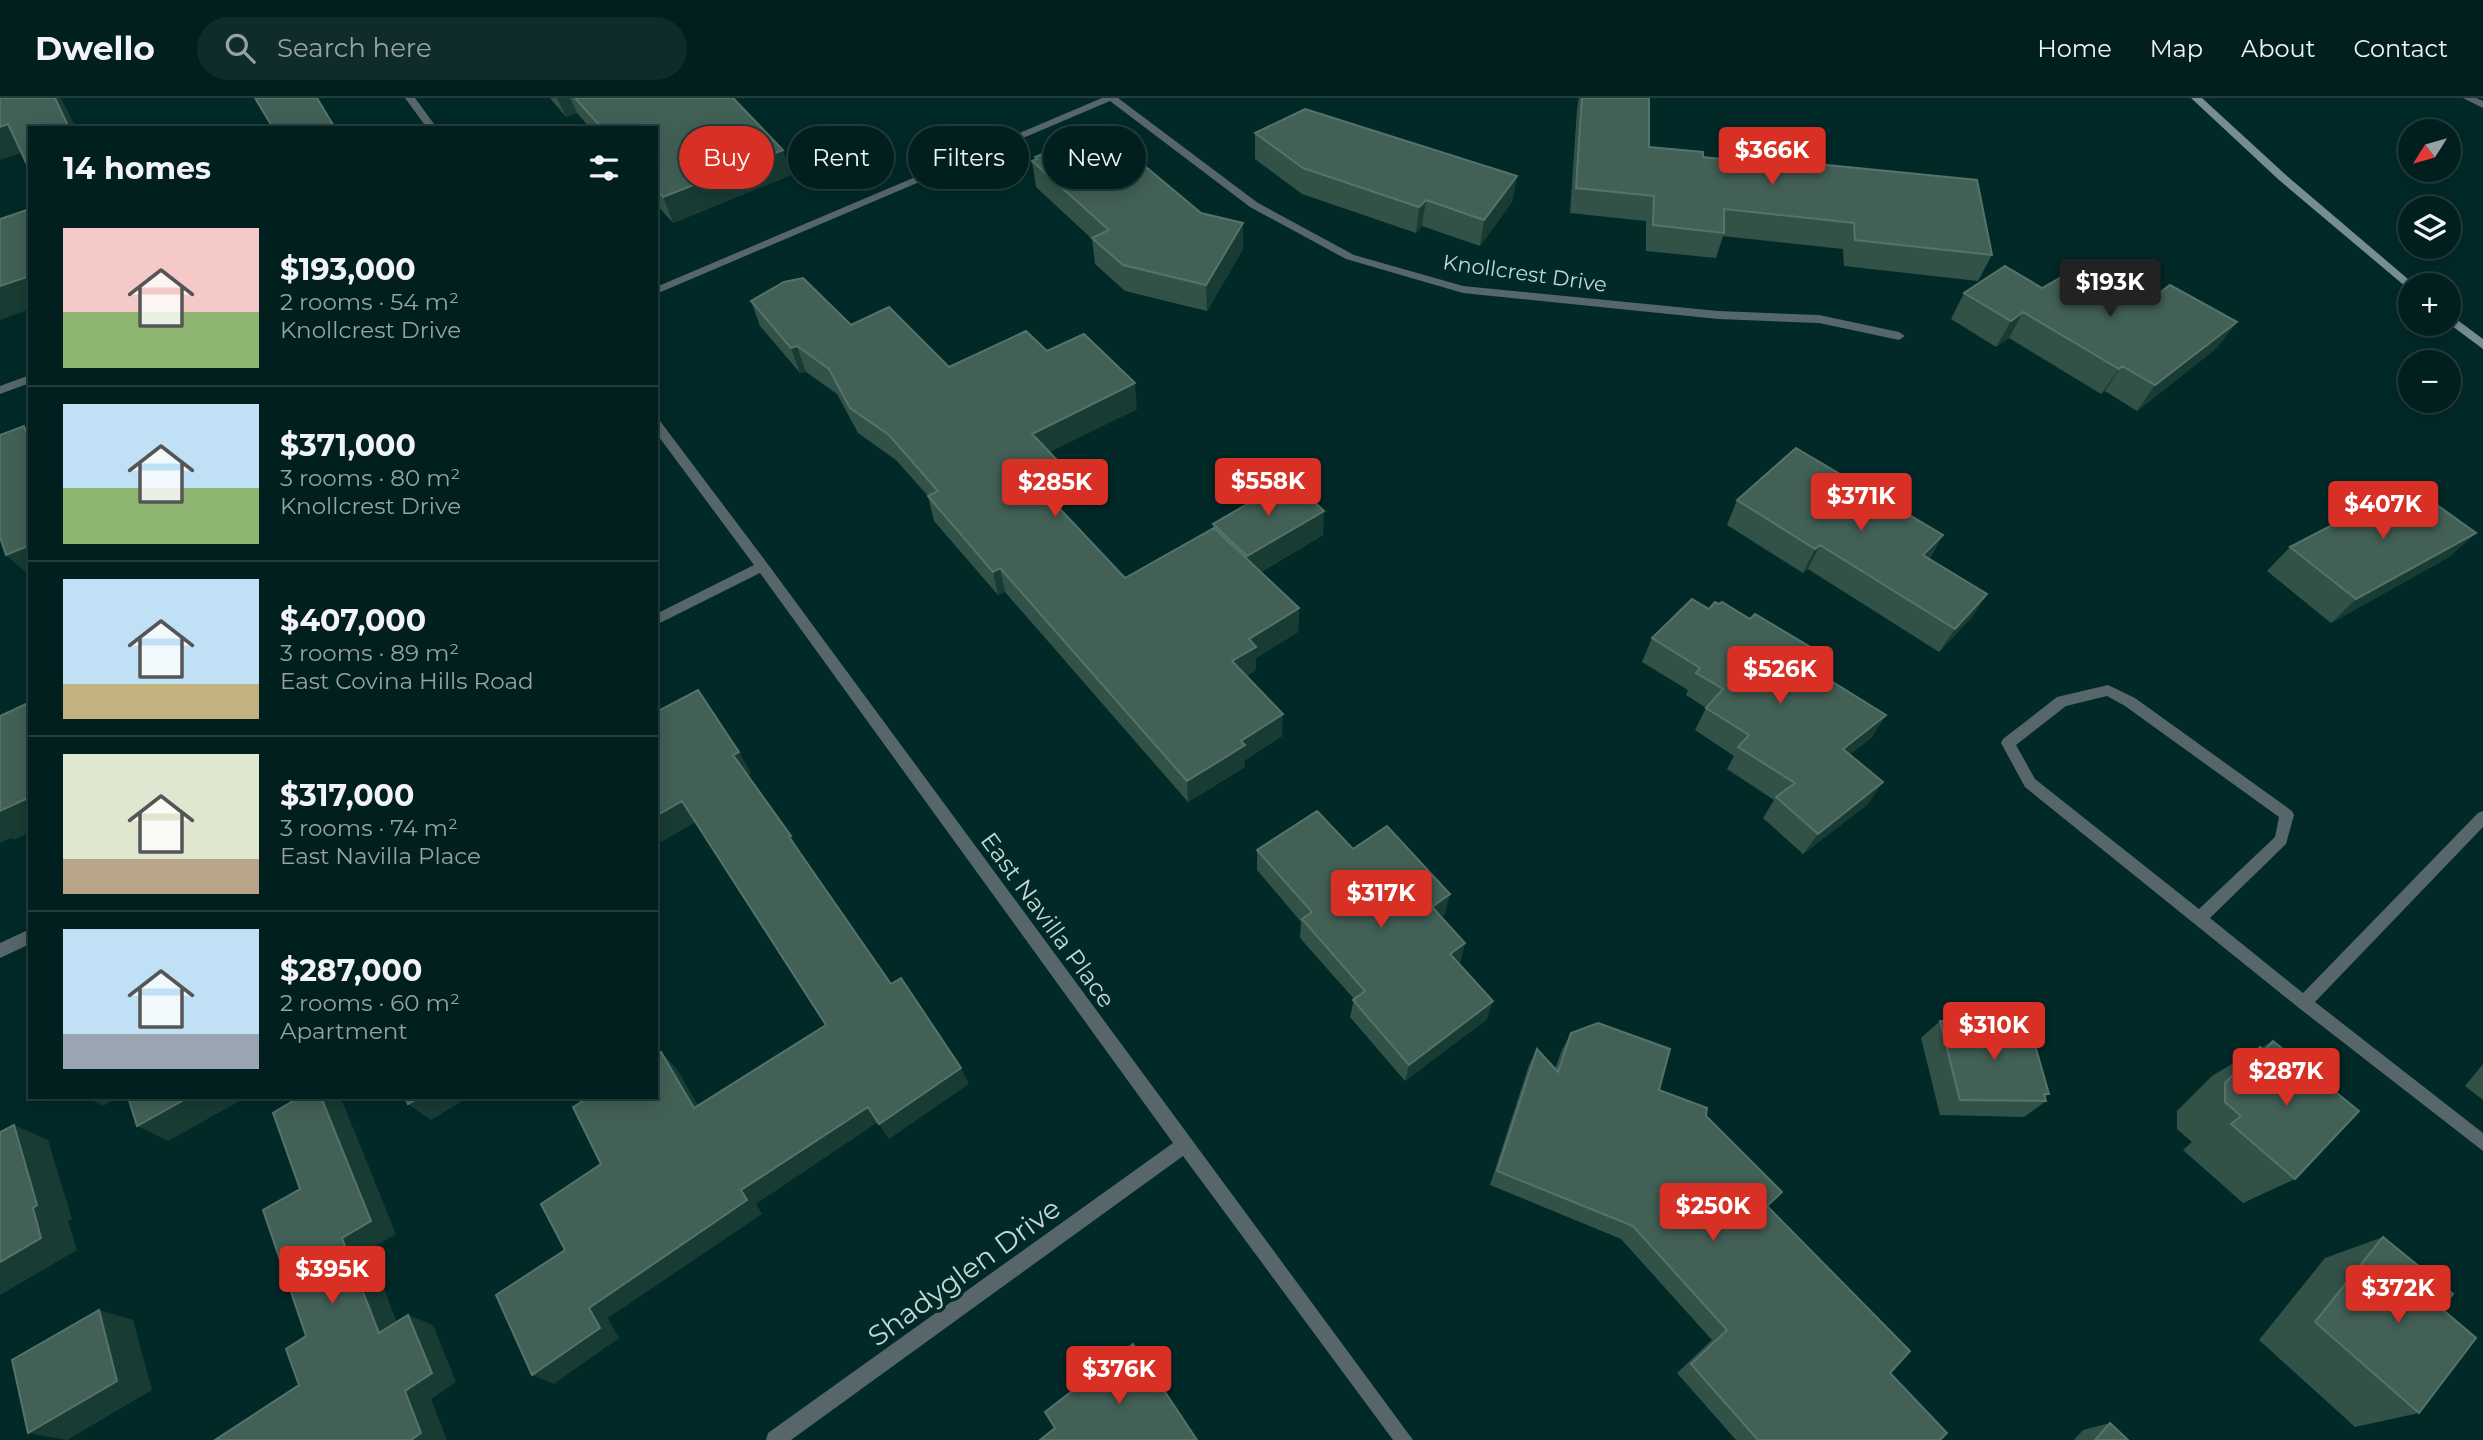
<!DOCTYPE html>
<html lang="en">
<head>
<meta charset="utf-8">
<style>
	:root { --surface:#011f1e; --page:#0f2c2b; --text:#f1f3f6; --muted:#96a2a4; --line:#233d3c; --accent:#d93025 }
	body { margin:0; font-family:Montserrat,sans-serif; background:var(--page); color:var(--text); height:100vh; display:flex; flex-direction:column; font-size:26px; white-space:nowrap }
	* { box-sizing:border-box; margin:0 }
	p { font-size:23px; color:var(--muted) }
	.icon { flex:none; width:38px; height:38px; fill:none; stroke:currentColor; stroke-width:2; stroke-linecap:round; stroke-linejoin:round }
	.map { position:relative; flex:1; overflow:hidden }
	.sheet { position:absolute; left:28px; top:28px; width:630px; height:973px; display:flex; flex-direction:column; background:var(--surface); border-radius:0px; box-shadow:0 4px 18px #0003,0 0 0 2px var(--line) }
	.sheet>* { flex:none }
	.guide { position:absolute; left:679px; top:28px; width:665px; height:63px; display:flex; gap:14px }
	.needle { width:46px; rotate:233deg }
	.fabs { position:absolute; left:2398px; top:21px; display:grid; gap:14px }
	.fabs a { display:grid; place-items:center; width:63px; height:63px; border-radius:50%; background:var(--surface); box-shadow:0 4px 18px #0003,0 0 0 2px var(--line); font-size:35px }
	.price { position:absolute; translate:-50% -60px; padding:0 16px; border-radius:7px; background:var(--accent); color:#fff; font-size:23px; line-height:46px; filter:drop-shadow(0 2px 4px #0008) }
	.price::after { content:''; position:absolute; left:50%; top:42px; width:21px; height:16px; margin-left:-10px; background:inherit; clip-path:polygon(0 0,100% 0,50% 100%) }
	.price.selected { background:#222; color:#fff }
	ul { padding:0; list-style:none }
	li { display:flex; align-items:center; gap:21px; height:175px; padding:0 35px }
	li+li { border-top:2px solid var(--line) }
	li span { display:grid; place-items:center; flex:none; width:196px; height:140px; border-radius:0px; color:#555 }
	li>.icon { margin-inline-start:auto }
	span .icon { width:84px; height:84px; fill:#fffc; stroke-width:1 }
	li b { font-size:30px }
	h2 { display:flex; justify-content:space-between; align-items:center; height:84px; padding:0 35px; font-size:30px }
	.pill { padding:0 24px; border-radius:32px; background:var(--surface); box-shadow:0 4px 18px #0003,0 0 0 2px var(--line); font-size:24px; line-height:63px }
	.pill.selected { background:var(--accent); color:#fff }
	header { display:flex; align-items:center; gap:42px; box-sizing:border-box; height:98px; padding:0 35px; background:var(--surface); border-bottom:2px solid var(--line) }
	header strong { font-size:33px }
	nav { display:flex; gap:38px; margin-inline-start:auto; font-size:24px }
	.search { width:490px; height:63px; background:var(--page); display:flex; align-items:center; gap:18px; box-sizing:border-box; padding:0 24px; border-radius:38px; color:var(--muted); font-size:26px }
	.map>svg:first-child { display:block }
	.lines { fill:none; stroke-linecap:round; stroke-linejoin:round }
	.lane { fill:#57666a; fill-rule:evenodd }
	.street { fill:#57666a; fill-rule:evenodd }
	.secondary { fill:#758d93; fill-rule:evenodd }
	.wall { fill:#335247 }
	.shaded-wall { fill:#183c34 }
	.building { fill:#426056; stroke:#56736a; stroke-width:2 }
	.labels { text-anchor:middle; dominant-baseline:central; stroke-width:7; stroke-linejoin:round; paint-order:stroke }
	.far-street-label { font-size:21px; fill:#c3d7d6; stroke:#012928 }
	.street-label { font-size:24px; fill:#c3d7d6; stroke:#012928 }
	.near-street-label { font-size:28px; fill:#c3d7d6; stroke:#012928 }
</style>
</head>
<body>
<header>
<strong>Dwello</strong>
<div class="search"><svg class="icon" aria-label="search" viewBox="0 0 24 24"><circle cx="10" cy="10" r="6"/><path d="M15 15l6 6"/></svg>Search here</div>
<nav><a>Home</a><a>Map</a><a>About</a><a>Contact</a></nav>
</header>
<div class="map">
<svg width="2483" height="1342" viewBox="0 0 2483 1342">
	<rect width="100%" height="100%" fill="#012928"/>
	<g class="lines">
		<path class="lane" d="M2463 0H2476L2483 3V10Z
			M2108 587 2135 600 2292 713 2294 717 2286 746 2210 820 2303 895 2478 715 2483 713V729L2315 904 2483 1035V1053L2299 910 2025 689 2001 645 2003 641 2057 599ZM2107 598 2125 608 2279 719 2275 739 2199 811 2035 681 2016 647 2066 608Z"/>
		<path class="street" d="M405 0H415L437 30H427Z
			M1102 0H1118L1258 105 1354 157 1463 188 1718 213 1819 217 1899 234 1905 238 1899 242 1819 225 1718 221 1463 195 1346 161 1250 109 1110 3 656 196V189Z
			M30 277V285L0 296V288Z
			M656 322 660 323 767 465 1413 1342H1393L1183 1058 791 1342H766L768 1335 1173 1045 760 475 656 527V516L754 467 656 335Z
			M30 831V846L0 860V845Z"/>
		<path class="secondary" d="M2191 0H2202L2287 78 2415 187H2410V190L2406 189 2279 82Z
			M2448 215 2483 241V251L2448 225Z"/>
	</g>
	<path class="wall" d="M550 0H733L791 77 673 125 656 106V30H590L577 15 566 19Z
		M1579 0H1649V49L1703 59 1795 69 1796 64 1992 157 1978 183 1844 168 1843 151 1723 138 1716 160 1646 153V123L1570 115 1577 11Z
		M1255 35 1517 78 1512 104 1480 148 1422 128 1416 135 1302 96 1255 61Z
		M1035 59 1201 115 1243 125V151L1207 213 1125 193 1095 166 1092 141 1036 89 1032 63 1036 62Z
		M1964 195 2218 249 2137 313 2105 293 2101 296 2009 240 1996 249 1951 221Z
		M751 203 851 227 949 269 1047 253 1137 311 1049 354 1059 364 1063 389 1047 397 1125 480 1213 430V426L1323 437 1261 474 1299 510 1298 534 1256 560V572L1246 578 1282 638 1245 662V669L1188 704 1005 494 998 497 934 423 928 398 896 362 858 335 837 296 806 274 800 275 760 228Z
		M1737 402 1943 437 1929 461 1987 496 1971 520 1939 554 1808 471 1803 475 1727 427Z
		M2476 435 2449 459 2331 525 2267 473 2290 449Z
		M1709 511 1750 521 1817 553 1814 559 1826 569 1821 577 1886 617 1871 640 1849 657 1868 706 1803 756 1763 720 1774 702 1727 671 1734 658 1695 632 1706 610 1686 597 1688 592 1642 564 1652 540Z
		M1353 751 1445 816 1441 819 1465 845 1460 864 1458 865 1487 921 1405 983 1350 919 1354 901 1300 840 1301 824 1257 772V752Z
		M1940 923 2049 996 2045 999 2046 1003 2024 1019 1940 1017 1921 940Z
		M1571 935 1659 992 1706 1018 1767 1108 1940 1342H1736L1677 1275 1712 1242 1621 1141 1490 1087 1529 967 1537 951 1555 971 1562 952Z
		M2273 943 2295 1081 2243 1105 2183 1052 2192 1044 2177 1031V1013L2212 978 2260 949 2261 950Z
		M2483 966V1002L2465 988Z
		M2383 1139 2419 1315 2355 1329 2259 1242 2325 1160Z
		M2110 1325 2128 1342H2074L2083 1332Z"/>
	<path class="shaded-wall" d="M55 0H61L76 30H69Z
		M557 0H570L577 15 566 19Z
		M8 26 29 52 0 62V29Z
		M783 52 791 77 673 125 663 99Z
		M1517 78 1512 104 1480 148 1484 122Z
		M1426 102 1422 128 1416 135 1419 109Z
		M1243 125V151L1207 213 1206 187Z
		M30 178V211L0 222V188Z
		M2023 214 2009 240 1996 249 2011 223Z
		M2237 224 2218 249 2137 313 2155 287Z
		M797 248 806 274 800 275 791 250Z
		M2122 268 2105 293 2101 296 2119 271Z
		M1135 285 1137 311 1036 361 1032 336Z
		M24 328 30 334V343Z
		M1059 364 1063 389 1035 404 1030 379Z
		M1324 413 1323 437 1247 482V458Z
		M2476 435 2449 459 2331 525 2356 501Z
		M1943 437 1928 461 1923 457Z
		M30 447V478L6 457Z
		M1820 447 1808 471 1803 475 1815 451Z
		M1000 470 1005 494 998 497 993 474Z
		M1987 496 1971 520 1939 554 1955 531Z
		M1299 510 1298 534 1256 560V572L1232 586V563L1249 541Z
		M1283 616 1282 638 1245 662V669L1188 704 1187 683 1241 643Z
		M1886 617 1871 640 1829 673 1843 651Z
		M739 654 751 675 745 679 733 657Z
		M1883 684 1868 706 1803 756 1818 736Z
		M30 699V734L14 742 11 740 0 745V713Z
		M682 703 696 724 656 747V718Z
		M791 738 802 758 789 739Z
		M1450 796 1445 816 1427 828 1432 809Z
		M1465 845 1460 864 1445 875 1450 856Z
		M1493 903 1487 921 1405 983 1409 967Z
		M661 954 677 971 709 1026 694 1010Z
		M961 970 969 986 889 1041 879 1026Z
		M85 999H119L103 1008Z
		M189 999H247L168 1043 137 1028Z
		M321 999H333L343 1005 396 1136 369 1152 405 1245 379 1235 342 1140Z
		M420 999H469L431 1022 408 1006Z
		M868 1009 878 1024 756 1106 762 1116 608 1220 619 1240 554 1286 532 1277 589 1210 741 1092Z
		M14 1027 48 1042 72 1121 68 1123 77 1152 0 1197V1164L33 1110Z
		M99 1212 133 1222 152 1292 67 1342 28 1335Z
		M408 1217 433 1227 456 1284 431 1301 447 1342H411L405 1293Z"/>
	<path class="building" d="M0 0H55L69 30H30V73L8 26 0 29Z
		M255 0H317L335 30H273Z
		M575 0H733L783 52 663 99 656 92V30H602Z
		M1582 0H1649V49L1703 54V59L1797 69 1796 64 1977 82 1992 157 1855 142 1854 125 1724 111V135L1653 127 1654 98 1576 90Z
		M1305 11 1517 78 1484 122 1426 102 1419 109 1303 70 1255 35Z
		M1103 33 1201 115 1243 125 1206 187 1123 167 1092 140 1109 132 1032 63 1037 61 1035 59 1095 34Z
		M30 111V178L0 188V121Z
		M2005 168 2042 190 2076 171 2138 205 2143 202 2147 204 2170 187 2237 224 2155 287 2122 268 2119 271 2023 214 2011 223 1964 195Z
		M803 180 851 227 889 209 949 269 1026 233 1047 253 1084 236 1135 285 1032 336 1059 364 1030 379 1125 480 1214 430 1299 510 1249 541 1256 549 1232 563 1283 616 1241 643 1245 647 1187 683 1000 470 993 474 928 398 938 393 889 337 850 310 829 271 797 248 791 250 751 203 784 184Z
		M24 328 30 343V447L6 457 0 439V337Z
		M1796 350 1943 437 1923 457 1987 496 1955 531 1820 447 1815 451 1737 402Z
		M1290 381 1324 413 1247 458 1213 426Z
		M2409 387 2476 435 2356 501 2290 449Z
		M1692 501 1709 511 1715 504 1719 506 1722 504 1750 521 1755 516 1817 553 1812 558 1826 569 1820 576 1886 617 1843 651 1883 684 1818 736 1776 699 1795 685 1738 649 1749 637 1706 610 1723 591 1696 575 1700 570 1652 540Z
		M698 592 739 654 733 657 791 738 789 739 891 886 901 880 961 970 879 1026 868 1009 741 1092 747 1102 589 1210 600 1230 532 1277 496 1197 565 1152 541 1106 601 1066 573 1009 589 999H656V957L661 954 694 1010 826 927 682 703 656 718V614Z
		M30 604V699L0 713V618Z
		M1317 713 1353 751 1387 728 1450 796 1432 809 1465 845 1450 856 1493 903 1409 967 1353 902 1365 893 1302 821 1312 814 1257 752Z
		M1940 923 2021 925 2025 933H2031L2049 996H2044L2046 1003 1960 1002Z
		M1598 925 1670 951 1659 992 1707 1010 1706 1018 1782 1094 1767 1108 1910 1253 1890 1275 1947 1335 1940 1342H1758L1691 1266 1727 1232 1633 1128 1497 1073 1537 951 1558 974 1571 935Z
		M2273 943 2359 1013 2295 1081 2231 1026 2241 1018 2225 1004V985L2260 949 2264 953Z
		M128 999H189L137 1028Z
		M300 999H321L371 1123 342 1140 379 1235 408 1217 432 1275 405 1293 421 1335 411 1342H215L299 1287 286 1251 306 1238 263 1112 300 1091 273 1015Z
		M405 999H420L408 1006Z
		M14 1027 37 1107 33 1110 41 1140 0 1164V1034Z
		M2383 1139 2453 1196 2442 1211 2476 1240 2419 1315 2315 1224Z
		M99 1212 117 1283 28 1335 12 1262Z
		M1133 1246 1197 1342H1040L1055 1330 1045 1314Z
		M2110 1325 2128 1342H2095Z"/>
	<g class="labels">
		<g class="far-street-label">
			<text transform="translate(1525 175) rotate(8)">Knollcrest Drive</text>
		</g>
		<g class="street-label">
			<text transform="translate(1048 822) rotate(54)">East Navilla Place</text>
		</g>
		<g class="near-street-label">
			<text transform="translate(964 1174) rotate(-36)">Shadyglen Drive</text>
		</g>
	</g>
</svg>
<div class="fabs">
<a><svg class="needle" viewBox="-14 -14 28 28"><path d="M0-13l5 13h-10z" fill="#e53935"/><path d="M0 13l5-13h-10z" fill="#96a2a4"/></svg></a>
<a><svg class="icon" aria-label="layers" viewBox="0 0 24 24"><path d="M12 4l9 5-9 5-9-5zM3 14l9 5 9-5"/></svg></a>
<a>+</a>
<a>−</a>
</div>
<b class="price" style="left:1772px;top:89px">$366K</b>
<b class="price selected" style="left:2110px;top:221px">$193K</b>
<b class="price" style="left:1268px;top:420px">$558K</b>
<b class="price" style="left:1055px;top:421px">$285K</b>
<b class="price" style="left:1861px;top:435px">$371K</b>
<b class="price" style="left:2383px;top:443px">$407K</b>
<b class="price" style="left:1780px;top:608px">$526K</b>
<b class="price" style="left:1381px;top:832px">$317K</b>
<b class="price" style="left:1994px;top:964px">$310K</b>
<b class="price" style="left:2286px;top:1010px">$287K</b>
<b class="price" style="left:1713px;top:1145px">$250K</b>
<b class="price" style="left:332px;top:1208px">$395K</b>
<b class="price" style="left:2398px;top:1227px">$372K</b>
<b class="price" style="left:1119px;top:1308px">$376K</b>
<div class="guide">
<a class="pill selected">Buy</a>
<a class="pill">Rent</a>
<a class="pill">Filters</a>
<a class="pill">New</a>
</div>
<section class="sheet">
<h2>14 homes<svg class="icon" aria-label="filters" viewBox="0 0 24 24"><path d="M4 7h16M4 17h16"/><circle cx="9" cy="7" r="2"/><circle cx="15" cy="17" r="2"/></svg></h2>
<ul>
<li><span style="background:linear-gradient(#f6c9c9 60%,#8fb573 0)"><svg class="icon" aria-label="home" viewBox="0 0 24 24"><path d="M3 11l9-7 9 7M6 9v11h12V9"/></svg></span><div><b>$193,000</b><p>2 rooms · 54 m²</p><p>Knollcrest Drive</p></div></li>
<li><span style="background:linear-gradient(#bfe0f5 60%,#8fb573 0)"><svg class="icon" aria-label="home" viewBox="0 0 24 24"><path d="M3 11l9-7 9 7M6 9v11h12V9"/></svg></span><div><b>$371,000</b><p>3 rooms · 80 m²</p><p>Knollcrest Drive</p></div></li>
<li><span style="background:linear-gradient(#bfe0f5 75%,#c2b280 0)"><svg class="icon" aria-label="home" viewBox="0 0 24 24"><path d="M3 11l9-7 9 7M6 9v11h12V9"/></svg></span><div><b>$407,000</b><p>3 rooms · 89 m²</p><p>East Covina Hills Road</p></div></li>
<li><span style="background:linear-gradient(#dfe7d0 75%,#b9a48a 0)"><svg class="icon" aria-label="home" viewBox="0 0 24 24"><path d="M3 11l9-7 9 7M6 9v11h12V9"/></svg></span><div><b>$317,000</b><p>3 rooms · 74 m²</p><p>East Navilla Place</p></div></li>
<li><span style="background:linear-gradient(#bfe0f5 75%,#9aa5b1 0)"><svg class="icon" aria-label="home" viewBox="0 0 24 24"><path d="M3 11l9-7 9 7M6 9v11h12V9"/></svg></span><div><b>$287,000</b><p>2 rooms · 60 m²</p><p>Apartment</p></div></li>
</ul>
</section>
</div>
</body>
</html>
